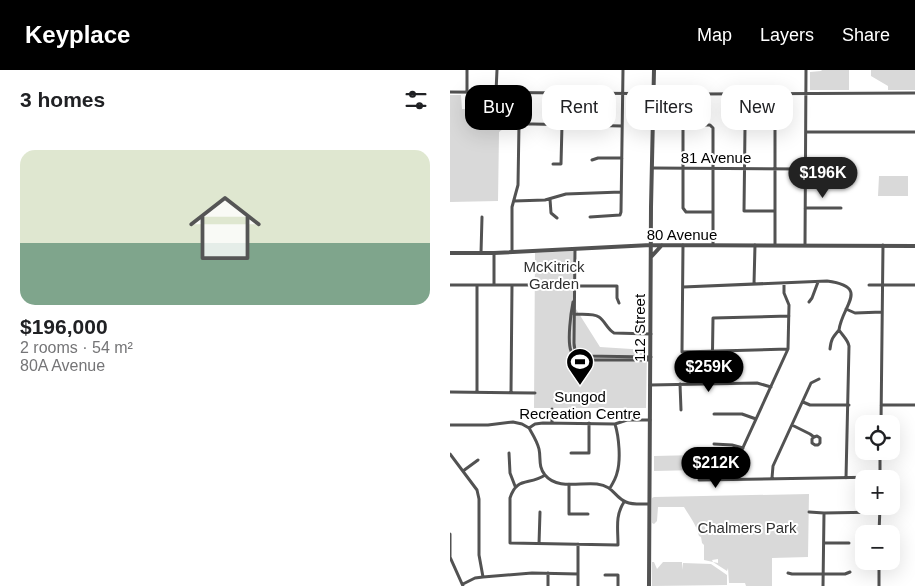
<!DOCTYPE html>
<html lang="en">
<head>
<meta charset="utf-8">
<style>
	:root { --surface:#fff; --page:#f6f6f6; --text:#202124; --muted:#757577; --line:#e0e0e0; --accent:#000 }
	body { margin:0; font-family:Helvetica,sans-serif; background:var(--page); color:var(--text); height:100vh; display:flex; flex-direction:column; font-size:19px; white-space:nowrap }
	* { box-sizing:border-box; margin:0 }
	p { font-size:16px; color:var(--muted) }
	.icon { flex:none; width:28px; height:28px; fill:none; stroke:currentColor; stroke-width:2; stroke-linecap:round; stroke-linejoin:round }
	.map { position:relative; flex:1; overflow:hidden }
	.details { display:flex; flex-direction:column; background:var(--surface); width:450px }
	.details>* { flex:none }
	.top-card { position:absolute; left:15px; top:15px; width:375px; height:45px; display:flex; gap:10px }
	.tools { position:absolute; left:405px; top:345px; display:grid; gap:10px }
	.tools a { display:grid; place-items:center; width:45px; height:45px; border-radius:10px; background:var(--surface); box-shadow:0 5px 20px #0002; font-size:25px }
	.price { position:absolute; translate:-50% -42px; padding:0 11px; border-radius:18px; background:var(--accent); color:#fff; font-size:16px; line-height:32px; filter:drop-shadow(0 1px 2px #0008) }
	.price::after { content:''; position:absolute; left:50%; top:30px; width:15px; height:11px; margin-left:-8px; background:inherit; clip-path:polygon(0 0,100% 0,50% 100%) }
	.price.selected { background:#222; color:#fff }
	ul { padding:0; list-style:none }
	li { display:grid; align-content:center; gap:10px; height:265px; padding:0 20px }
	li+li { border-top:1px solid var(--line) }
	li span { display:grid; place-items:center; height:155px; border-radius:15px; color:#555 }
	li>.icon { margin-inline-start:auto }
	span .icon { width:90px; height:90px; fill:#fffc; stroke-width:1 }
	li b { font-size:21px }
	h2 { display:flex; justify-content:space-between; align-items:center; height:60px; padding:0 20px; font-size:21px }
	.pill { padding:0 18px; border-radius:15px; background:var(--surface); box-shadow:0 5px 20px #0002; font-size:18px; line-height:45px }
	.pill.selected { background:var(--accent); color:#fff }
	header { display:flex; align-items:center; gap:30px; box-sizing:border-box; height:70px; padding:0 25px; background:var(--accent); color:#fff }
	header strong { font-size:24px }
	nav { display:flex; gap:28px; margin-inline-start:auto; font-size:18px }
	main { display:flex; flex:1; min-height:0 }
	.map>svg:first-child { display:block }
	.green { fill:#d9d9d9 }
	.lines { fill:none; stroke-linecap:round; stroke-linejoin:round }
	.minor { stroke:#525252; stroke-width:3 }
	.tertiary { stroke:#525252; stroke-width:4 }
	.labels { text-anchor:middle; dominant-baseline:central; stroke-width:4; stroke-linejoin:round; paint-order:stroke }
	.street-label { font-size:15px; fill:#000; stroke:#fff }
	.park-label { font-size:15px; fill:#303030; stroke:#fff }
	.poi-label { font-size:15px; fill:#000; stroke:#fff }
</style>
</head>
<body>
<header>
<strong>Keyplace</strong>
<nav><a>Map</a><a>Layers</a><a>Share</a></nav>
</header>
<main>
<section class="details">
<h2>3 homes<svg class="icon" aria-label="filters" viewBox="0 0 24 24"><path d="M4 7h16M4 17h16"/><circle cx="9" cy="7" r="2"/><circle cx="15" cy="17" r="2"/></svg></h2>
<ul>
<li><span style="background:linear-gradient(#dfe7d0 60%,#7fa58c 0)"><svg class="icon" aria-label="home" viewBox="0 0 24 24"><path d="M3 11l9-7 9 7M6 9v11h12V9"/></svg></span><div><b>$196,000</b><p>2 rooms · 54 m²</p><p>80A Avenue</p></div></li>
</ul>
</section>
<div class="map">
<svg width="465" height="516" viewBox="0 0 465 516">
	<rect width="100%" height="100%" fill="#fff"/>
	<path class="green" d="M372 0H399V20H360V2L371 1Z
		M421 0H465V20H438V16L421 6Z
		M0 25H11L12 39H49V53L57 56 49 62 48 131 0 132Z
		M429 106H458V126H428Z
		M124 181 126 239 150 277 197 280 196 338H84L85 183Z
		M247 385 248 400 204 401V386Z
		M359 424 358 487 322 488V516H296L295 513H279L278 498 277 501 263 492 268 493V489L262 490 263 492 254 490V475L252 473 251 467 249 466C246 454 240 447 234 437H208L207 451 204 454 202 453V428L204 427Z
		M202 492H204L207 499 213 492H232V500L233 493 261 494 277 505V515L202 516Z"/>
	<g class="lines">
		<path class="minor" d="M0 22 244 24 465 23
			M17 22V0
			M46 22 47 0
			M249 24V55
			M54 54H83L172 56
			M310 55 311 24
			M356 62H465
			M142 90 148 88H172
			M103 94H111L112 55
			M202 98 353 99C364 101 379 102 389 99
			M100 129 101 143 107 148
			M64 131 95 130 116 124 171 122
			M355 138H391
			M140 147 170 145 171 142 173 0
			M263 174C263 136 263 97 263 58L260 55H236L233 58V138L236 142H263
			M233 175 232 282 338 279
			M325 175V58L323 55H298L295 58 294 141H325
			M355 175 356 0
			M125 179 124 273C124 280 127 285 135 286L201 287
			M62 182V137L68 115 69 54
			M31 183 32 147
			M304 214 305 175
			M0 215H80
			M44 215V183
			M419 215H465
			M125 216H167V228L169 233
			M233 217 377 211C421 217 392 235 389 260 383 267 381 269 380 279
			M123 232C121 242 117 271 121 281 124 286 129 288 134 290H200
			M359 232 362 228 368 212
			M396 239 405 243 432 242
			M124 244C131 245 143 243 149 247 155 251 157 259 164 263L201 264
			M389 260C393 266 398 270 399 276L396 408
			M230 314 231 340
			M262 314 263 248 339 246
			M200 315 307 313 321 317
			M0 322 85 323
			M27 322V215
			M61 323 62 215
			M353 332 360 335H399
			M431 335H465
			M264 344H292L306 349
			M102 353V339
			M431 354 433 175
			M0 355H38L63 352 72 354 79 358 85 354 93 353 165 354 177 350H200
			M342 355 360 364 364 367 367 366 370 368V373L368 375H365L362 373V369L364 367
			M79 358C83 365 87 371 89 379 91 388 88 397 95 405 107 420 131 412 147 414 164 416 164 427 176 432 183 435 192 434 199 434
			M264 374 282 375 293 378
			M59 383 60 403 65 416
			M121 383H139V353
			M0 384 27 420 29 429V485L33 507
			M13 401 28 390
			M95 405C79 416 67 406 60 428V473L168 475C168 458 165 446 174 432
			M322 408 323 396 361 313 369 309
			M430 408V381
			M283 409 285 395 338 279 339 235 334 223V213
			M249 410 430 407
			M119 414V444H138
			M160 418C163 413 166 408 167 403 171 390 169 367 165 354
			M359 442 374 443 430 442
			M0 464V487L13 516
			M429 464 430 436
			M374 473H399
			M89 474 90 442
			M338 503 342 504H395L400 502
			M155 505H168V516
			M13 514 25 508 33 507 82 503 128 504
			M98 516V503
			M128 516V474
			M373 516 374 443
			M429 516V491"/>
		<path class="tertiary" d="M0 183H44L201 175 465 176
			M201 187 212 175
			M199 516 201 137 204 0"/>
	</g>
	<defs>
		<symbol id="stadium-pin" viewBox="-11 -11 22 30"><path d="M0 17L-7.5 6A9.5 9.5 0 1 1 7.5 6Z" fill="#000" stroke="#fff"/><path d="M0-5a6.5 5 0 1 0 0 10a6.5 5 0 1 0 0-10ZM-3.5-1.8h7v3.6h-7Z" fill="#fff"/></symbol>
	</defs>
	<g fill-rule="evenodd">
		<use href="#stadium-pin" x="114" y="276" width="32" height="43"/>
	</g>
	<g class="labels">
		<g class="street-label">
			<text x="266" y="87">81 Avenue</text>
			<text x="232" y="164">80 Avenue</text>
			<text transform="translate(189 258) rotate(-90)">112 Street</text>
		</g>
		<g class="park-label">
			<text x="104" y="196">McKitrick<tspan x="104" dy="17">Garden</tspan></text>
			<text x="297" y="457">Chalmers Park</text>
		</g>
		<g class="poi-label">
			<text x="130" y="326">Sungod<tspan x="130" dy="17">Recreation Centre</tspan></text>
		</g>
	</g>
</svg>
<div class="tools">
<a><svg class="icon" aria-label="locate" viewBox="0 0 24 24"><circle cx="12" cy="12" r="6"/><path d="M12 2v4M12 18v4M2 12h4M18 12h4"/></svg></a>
<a>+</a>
<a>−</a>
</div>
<b class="price selected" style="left:373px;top:129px">$196K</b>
<b class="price" style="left:259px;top:323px">$259K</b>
<b class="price" style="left:266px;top:419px">$212K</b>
<div class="top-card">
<a class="pill selected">Buy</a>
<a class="pill">Rent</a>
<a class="pill">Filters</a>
<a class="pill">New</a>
</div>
</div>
</main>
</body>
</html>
